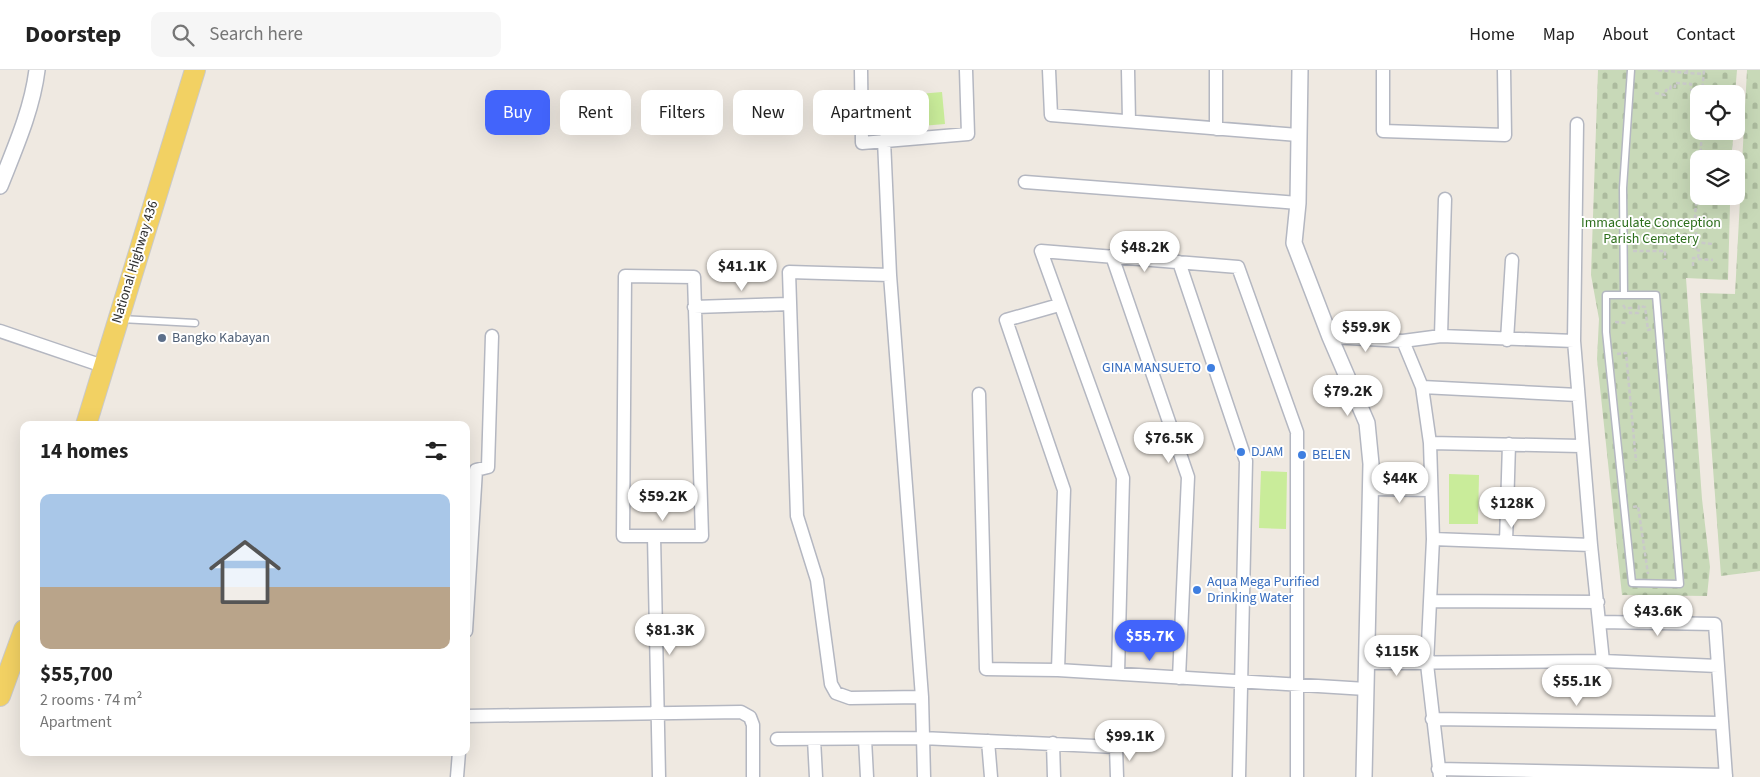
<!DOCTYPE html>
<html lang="en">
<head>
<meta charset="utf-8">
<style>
	:root { --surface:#fff; --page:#f6f6f6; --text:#222; --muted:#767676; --line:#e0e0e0; --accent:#4264fb }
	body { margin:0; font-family:"Source Sans 3",sans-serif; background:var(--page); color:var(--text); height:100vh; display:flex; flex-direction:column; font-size:19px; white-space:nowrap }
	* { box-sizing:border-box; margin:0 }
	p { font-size:16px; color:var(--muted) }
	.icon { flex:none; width:28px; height:28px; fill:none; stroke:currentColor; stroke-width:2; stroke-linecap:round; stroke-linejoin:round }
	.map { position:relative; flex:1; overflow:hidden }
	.side { position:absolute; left:20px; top:351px; width:450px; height:335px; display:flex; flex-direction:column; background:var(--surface); border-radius:10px; box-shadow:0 5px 20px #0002 }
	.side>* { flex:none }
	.hud { position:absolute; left:485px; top:20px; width:475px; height:45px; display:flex; gap:10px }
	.controls { position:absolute; left:1690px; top:15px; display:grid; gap:10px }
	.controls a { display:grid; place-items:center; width:55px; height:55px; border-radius:10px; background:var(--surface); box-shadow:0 5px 20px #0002; font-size:25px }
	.price { position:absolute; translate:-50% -42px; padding:0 11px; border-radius:18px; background:#fff; color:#222; font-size:16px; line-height:32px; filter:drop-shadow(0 1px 2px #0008) }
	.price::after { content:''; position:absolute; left:50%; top:30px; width:15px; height:11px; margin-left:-8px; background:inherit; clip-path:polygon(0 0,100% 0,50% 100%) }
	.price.active { background:var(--accent); color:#fff }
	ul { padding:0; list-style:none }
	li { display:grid; align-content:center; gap:10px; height:265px; padding:0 20px }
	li+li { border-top:1px solid var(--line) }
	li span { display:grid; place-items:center; height:155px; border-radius:10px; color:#555 }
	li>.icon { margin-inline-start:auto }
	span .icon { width:90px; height:90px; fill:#fffc; stroke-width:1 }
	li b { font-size:21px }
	h2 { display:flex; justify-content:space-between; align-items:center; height:60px; padding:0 20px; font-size:21px }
	.chip { padding:0 18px; border-radius:10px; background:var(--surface); box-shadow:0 5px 20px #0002; font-size:18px; line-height:45px }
	.chip.active { background:var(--accent); color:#fff }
	header { display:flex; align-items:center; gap:30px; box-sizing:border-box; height:70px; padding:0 25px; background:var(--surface); border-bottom:1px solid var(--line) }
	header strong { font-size:24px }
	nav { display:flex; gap:28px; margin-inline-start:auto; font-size:18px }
	.search { width:350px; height:45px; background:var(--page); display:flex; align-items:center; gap:12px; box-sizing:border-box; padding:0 18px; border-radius:10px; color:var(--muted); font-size:19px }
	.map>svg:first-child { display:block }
	.cemetery { fill:url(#cemetery-stones) }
	.pitch { fill:#c9ec9a }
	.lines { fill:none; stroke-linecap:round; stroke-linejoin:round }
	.service-casing { stroke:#b4b7c1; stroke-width:9 }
	.minor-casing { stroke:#b4b7c1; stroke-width:15 }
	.tertiary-casing { stroke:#b4b7c1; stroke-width:18 }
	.primary-casing { stroke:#c9c9c9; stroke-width:22 }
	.path { stroke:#c9c9c9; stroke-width:2.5; stroke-dasharray:4 2.5; stroke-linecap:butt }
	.service { stroke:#fff; stroke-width:6 }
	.minor { stroke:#fff; stroke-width:12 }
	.tertiary { stroke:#fff; stroke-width:15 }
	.primary { stroke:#f2d163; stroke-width:20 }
	.service-dot { fill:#5c6f8a; stroke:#fff; stroke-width:2 }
	.shop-dot { fill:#3f7fe0; stroke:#fff; stroke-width:2 }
	.labels { text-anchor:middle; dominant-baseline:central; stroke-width:4; stroke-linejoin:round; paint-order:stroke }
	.park-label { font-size:14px; fill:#2c6e1b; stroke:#fff }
	.street-label { font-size:14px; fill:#2e2e2e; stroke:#fff }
	.service-label { font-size:14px; fill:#4e5e75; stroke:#fff; text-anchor:start }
	.shop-label { font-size:14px; fill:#366cbe; stroke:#fff; text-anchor:start }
</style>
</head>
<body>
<header>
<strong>Doorstep</strong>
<div class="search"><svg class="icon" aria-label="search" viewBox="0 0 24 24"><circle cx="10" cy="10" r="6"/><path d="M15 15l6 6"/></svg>Search here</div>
<nav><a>Home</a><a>Map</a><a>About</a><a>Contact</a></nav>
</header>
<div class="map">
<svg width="1760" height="707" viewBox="0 0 1760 707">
	<defs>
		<pattern id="cemetery-stones" width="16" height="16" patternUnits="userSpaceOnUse" patternTransform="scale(1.25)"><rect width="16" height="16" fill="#c8d9b8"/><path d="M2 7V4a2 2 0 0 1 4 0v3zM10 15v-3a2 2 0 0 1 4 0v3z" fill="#acbb9e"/></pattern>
	</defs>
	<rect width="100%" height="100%" fill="#efe9e1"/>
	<path class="cemetery" d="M1598 0H1737L1735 24H1699V61H1734L1731 89H1699V126H1728L1730 135 1728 210 1686 208 1702 429 1710 497 1707 526 1622 525 1597 289 1599 249 1591 205Z
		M1747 0H1760V501L1721 506 1700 223 1735 224Z"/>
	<path class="pitch" d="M942 22 945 54 886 59 884 27Z
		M1261 401 1287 402 1286 459 1259 458Z
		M1449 404 1479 405 1478 454H1449Z"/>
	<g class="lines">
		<defs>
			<path id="service" d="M1606 225H1656L1680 514 1632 513 1606 262Z
				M1624 225 1623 118 1631 0
				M121 249 195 253"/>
			<path id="minor" d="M861 0 862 73 968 64 966 0
				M1049 0 1051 45 1298 65
				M1128 0 1129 51
				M1383 0V61L1505 65 1504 0
				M1577 54 1574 271 1591 475 1603 591 1718 596
				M1216 59V0
				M884 70 890 205 922 627 924 707
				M1025 112 1298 133
				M1112 186 1188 407 1179 608
				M1179 192 1246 391 1239 707
				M890 205 789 202 797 446 817 510 831 614 836 623 850 628 922 627
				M625 206 694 207 702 466H623Z
				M694 237 790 234
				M0 261 103 296
				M1441 266 1574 271
				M1330 267 1403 271 1441 266 1445 129
				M1507 270 1512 190
				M1403 271 1422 317 1430 373 1433 469 1427 594 1440 707
				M1422 317 1578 325
				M979 324 986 599 1058 600 1366 619
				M1430 373 1581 376
				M1371 419 1430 420
				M654 466 659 707
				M1433 469 1591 475
				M1506 472 1509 374
				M1432 531 1598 532
				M1600 552 1715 554 1726 707
				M466 561 476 400 488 397 492 266
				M1367 593 1603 591
				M1058 600 1064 420 1006 250 1059 235
				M1118 603 1123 408 1041 181 1238 197 1297 362V707
				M466 646 741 642 750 647 753 655V707
				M1432 649 1721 653
				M777 669 922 668 1116 677 1117 707
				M814 669 816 707
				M865 669 867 707
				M988 671 991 707
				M1053 673 1054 707
				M1438 699 1726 705
				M457 707 459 682"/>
			<path id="tertiary" d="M1300 0 1298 133 1294 173 1330 267 1367 353 1371 394 1364 707
				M0 116C15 78 32 40 37 0"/>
			<path id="primary" d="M86 355 195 0
				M0 626 24 560"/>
		</defs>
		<use href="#service" class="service-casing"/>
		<use href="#minor" class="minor-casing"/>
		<use href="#tertiary" class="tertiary-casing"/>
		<use href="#primary" class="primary-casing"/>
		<path class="path" d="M1658 0 1687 3
			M1687 0V3L1704 4
			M1655 23 1665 25 1666 20H1670L1671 16 1675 17V13L1691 14V20L1702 21
			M1702 23 1711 24
			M1702 24 1704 0
			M1700 89 1702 61
			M1697 153 1716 155
			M1695 172 1713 174
			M1633 181H1665V190
			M1698 189 1713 190
			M1693 196V188H1698L1699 180H1695L1697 147H1695L1699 98
			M1623 235 1625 238H1631L1630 243H1638L1639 236 1645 237 1648 260 1651 259
			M1615 252 1626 253
			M1617 284 1626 283 1636 391
			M1633 437 1638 436 1648 504"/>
		<use href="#service" class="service"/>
		<use href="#minor" class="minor"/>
		<use href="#tertiary" class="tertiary"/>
		<use href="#primary" class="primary"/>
	</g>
	<circle class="service-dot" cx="162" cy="268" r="5"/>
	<g class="shop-dot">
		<circle cx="1211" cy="298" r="5"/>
		<circle cx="1241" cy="382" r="5"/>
		<circle cx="1302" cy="385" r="5"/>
		<circle cx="1197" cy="520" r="5"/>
	</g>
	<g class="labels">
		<g class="park-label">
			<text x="1651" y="153">Immaculate Conception<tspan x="1651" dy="16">Parish Cemetery</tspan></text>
		</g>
		<g class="street-label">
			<text transform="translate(135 192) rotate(-73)">National Highway 436</text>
		</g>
		<g class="service-label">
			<text x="172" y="268">Bangko Kabayan</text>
		</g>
		<g class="shop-label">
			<text x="1201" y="298" text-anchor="end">GINA MANSUETO</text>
			<text x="1251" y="382">DJAM</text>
			<text x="1312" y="385">BELEN</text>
			<text x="1207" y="512">Aqua Mega Purified<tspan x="1207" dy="16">Drinking Water</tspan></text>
		</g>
	</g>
</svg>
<div class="controls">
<a><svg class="icon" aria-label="locate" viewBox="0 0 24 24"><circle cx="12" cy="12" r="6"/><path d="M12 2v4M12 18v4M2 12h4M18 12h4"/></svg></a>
<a><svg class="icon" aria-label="layers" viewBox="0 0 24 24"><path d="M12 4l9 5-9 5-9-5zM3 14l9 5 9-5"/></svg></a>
</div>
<b class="price" style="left:1145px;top:203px">$48.2K</b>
<b class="price" style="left:742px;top:222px">$41.1K</b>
<b class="price" style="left:1366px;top:283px">$59.9K</b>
<b class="price" style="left:1348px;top:347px">$79.2K</b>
<b class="price" style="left:1169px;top:394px">$76.5K</b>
<b class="price" style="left:1400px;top:434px">$44K</b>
<b class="price" style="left:663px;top:452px">$59.2K</b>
<b class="price" style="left:1512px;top:459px">$128K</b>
<b class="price" style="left:1658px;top:567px">$43.6K</b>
<b class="price" style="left:670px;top:586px">$81.3K</b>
<b class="price active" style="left:1150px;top:592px">$55.7K</b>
<b class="price" style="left:1397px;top:607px">$115K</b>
<b class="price" style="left:1577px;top:637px">$55.1K</b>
<b class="price" style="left:1130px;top:692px">$99.1K</b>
<div class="hud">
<a class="chip active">Buy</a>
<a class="chip">Rent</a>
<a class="chip">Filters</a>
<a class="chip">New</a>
<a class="chip">Apartment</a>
</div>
<section class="side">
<h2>14 homes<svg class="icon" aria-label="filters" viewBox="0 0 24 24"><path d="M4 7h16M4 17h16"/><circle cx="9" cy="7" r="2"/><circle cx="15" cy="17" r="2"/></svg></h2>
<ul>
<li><span style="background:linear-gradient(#a9c7e8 60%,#b9a48a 0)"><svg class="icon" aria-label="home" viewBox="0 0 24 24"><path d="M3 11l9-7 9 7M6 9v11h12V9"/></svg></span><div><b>$55,700</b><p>2 rooms · 74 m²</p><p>Apartment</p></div></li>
</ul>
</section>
</div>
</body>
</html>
